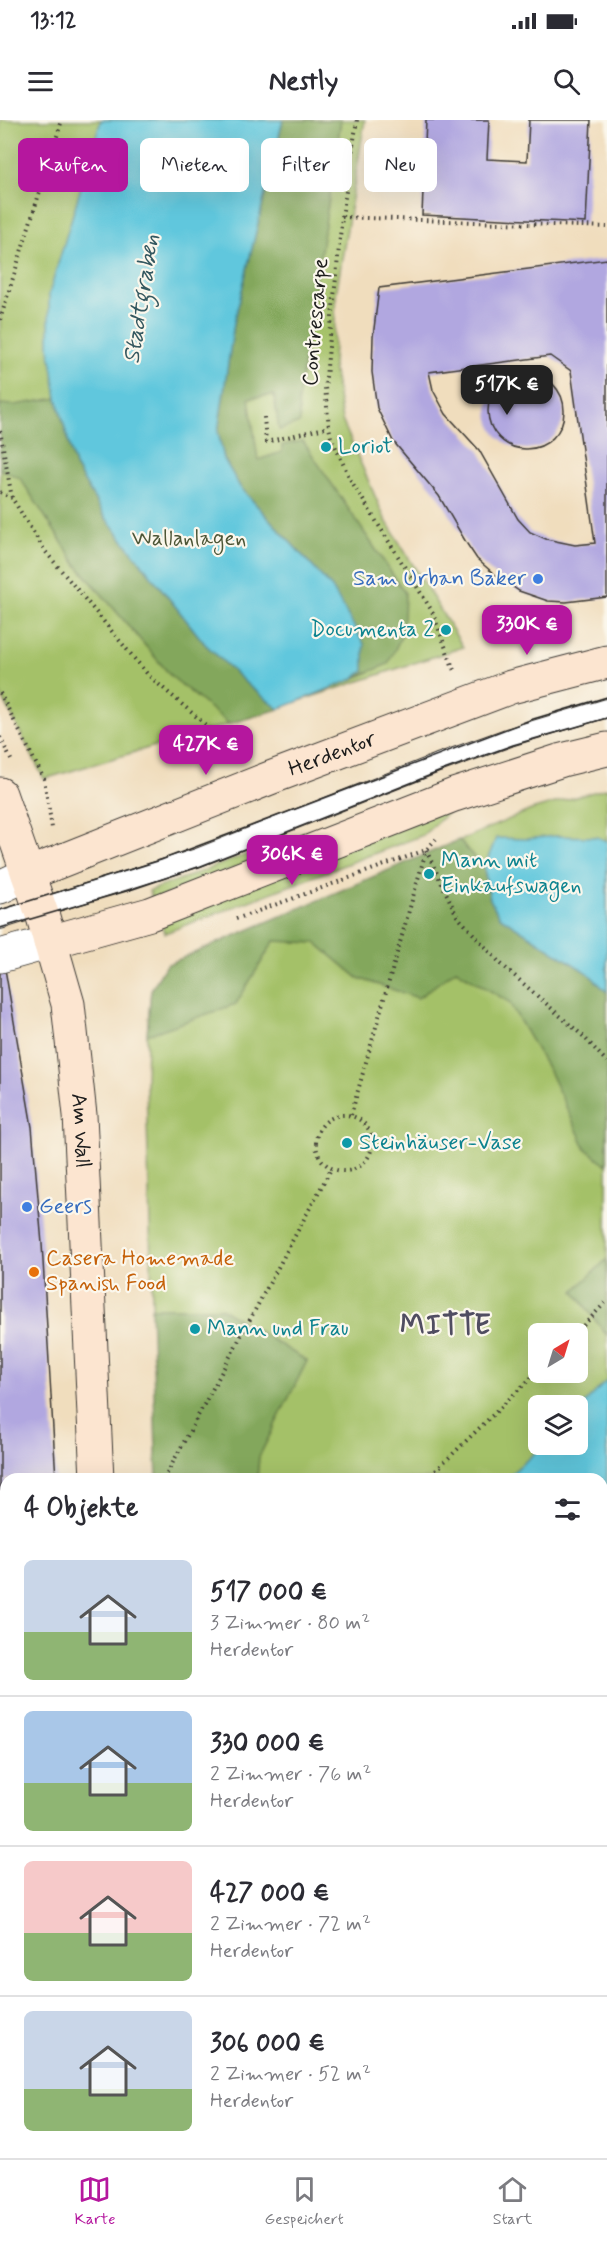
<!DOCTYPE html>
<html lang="de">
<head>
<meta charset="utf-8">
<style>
	:root { --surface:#fff; --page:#f7f7f7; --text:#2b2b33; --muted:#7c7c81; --line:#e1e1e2; --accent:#b5179e }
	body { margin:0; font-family:Mynerve,sans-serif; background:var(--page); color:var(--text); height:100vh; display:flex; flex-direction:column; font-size:22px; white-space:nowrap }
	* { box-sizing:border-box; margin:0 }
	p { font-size:20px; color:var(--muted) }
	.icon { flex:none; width:33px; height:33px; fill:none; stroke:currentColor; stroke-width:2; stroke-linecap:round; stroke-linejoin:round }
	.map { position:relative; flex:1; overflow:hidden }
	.sheet { position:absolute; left:0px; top:1353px; width:608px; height:686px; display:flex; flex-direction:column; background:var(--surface); border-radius:18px 18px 0 0; box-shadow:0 6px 24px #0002 }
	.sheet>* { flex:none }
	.banner { position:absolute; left:18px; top:18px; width:572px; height:54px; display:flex; gap:12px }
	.needle { width:39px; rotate:38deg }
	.controls { position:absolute; left:528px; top:1203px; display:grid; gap:12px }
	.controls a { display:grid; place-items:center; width:60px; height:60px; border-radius:9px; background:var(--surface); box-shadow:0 6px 24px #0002; font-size:30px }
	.price { position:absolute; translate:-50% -51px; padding:0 14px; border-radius:12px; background:var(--accent); color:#fff; font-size:20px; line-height:39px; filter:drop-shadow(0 2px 3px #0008) }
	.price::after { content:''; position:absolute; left:50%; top:36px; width:18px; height:14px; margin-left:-9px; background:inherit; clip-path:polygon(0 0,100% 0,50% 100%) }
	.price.selected { background:#222; color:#fff }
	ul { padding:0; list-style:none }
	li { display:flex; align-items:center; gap:18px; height:150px; padding:0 24px }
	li+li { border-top:2px solid var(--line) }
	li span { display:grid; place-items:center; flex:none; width:168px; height:120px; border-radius:9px; color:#555 }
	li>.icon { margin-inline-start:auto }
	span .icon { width:72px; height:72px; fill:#fffc; stroke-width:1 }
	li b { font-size:26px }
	h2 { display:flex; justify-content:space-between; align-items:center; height:72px; padding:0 24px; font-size:26px }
	.chip { padding:0 21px; border-radius:9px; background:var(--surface); box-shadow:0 6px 24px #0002; font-size:21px; line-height:54px }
	.chip.selected { background:var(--accent); color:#fff }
	.status { display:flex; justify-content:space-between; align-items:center; height:42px; padding:0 30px; background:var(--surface); direction:ltr }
	.status svg { height:16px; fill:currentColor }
	header { display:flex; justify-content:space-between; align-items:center; height:78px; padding:0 24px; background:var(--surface); font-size:27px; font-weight:800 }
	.menu { display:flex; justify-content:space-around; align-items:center; height:84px; border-top:2px solid var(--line); background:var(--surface); font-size:16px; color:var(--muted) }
	.menu a { display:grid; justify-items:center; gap:3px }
	.menu .selected { color:var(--accent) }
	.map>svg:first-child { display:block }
	.green { fill:#a4c168; stroke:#606e42; stroke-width:1.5; fill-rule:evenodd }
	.forest { fill:#83a75c; stroke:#50623c; stroke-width:1.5 }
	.water { fill:#60c7dd; stroke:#3e727c; stroke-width:1.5 }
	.building { fill:#b1a7e0; fill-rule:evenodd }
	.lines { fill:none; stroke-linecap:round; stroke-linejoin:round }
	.pedestrian-tunnel { stroke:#c6b69d; stroke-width:27; stroke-dasharray:27 14; stroke-linecap:butt }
	.service-casing { stroke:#3c3934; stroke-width:20 }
	.minor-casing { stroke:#3c3934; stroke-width:35 }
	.secondary-casing { stroke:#3c3934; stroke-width:35 }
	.path { stroke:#3c3934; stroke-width:4; stroke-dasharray:1.5 4.5; stroke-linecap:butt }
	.service { stroke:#fff; stroke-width:18 }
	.minor { stroke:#fff; stroke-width:33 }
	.secondary { stroke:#fce5d0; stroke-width:33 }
	.tram { stroke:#1c1c1c; stroke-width:1.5 }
	.culture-dot { fill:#0f9aa8; stroke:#fbf7ec; stroke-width:2 }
	.shop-dot { fill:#3f7fe0; stroke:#fbf7ec; stroke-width:2 }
	.food-dot { fill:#e8710a; stroke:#fbf7ec; stroke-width:2 }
	.labels { text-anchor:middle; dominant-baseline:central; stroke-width:4.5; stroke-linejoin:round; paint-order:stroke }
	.street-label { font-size:22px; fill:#1c1c1c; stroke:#fbf7ec }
	.culture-label { font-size:22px; fill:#0d838f; stroke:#fbf7ec; text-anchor:start }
	.park-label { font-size:22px; fill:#4c5637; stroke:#fbf7ec }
	.shop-label { font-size:22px; fill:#366cbe; stroke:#fbf7ec; text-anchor:end }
	.food-label { font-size:22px; fill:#c56008; stroke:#fbf7ec; text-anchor:start }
	.water-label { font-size:24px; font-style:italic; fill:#345860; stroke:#fbf7ec }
	.district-label { font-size:28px; font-weight:bold; letter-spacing:1.5px; fill:#504d61; stroke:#fbf7ec }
</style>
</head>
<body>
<div class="status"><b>13:12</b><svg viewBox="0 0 49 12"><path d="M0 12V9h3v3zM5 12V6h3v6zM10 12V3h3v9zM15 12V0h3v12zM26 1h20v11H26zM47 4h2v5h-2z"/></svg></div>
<header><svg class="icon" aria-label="menu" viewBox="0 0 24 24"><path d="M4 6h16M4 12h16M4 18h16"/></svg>Nestly<svg class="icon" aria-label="search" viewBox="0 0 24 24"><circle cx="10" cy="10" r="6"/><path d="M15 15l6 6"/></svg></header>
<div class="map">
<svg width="607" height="2038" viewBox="0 0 607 2038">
	<rect width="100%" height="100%" fill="#fbf7ec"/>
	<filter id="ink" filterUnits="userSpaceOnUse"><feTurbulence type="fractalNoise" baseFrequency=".0167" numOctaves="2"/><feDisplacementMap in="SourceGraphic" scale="12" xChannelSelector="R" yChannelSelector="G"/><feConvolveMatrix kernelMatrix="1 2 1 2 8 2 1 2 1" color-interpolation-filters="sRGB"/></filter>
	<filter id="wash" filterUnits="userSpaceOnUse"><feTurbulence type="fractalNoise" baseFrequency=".008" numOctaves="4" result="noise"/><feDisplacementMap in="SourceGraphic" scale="24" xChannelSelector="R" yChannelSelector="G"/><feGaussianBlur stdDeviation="1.35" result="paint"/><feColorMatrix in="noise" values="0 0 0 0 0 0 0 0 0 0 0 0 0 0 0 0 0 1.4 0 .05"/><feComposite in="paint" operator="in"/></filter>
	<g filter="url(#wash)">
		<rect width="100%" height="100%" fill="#f0ddbd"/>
		<path class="green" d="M0 0H365L336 175 333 246 342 300 385 399 463 527 229 604 44 659 0 573Z
			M607 668V2038H173L174 2032H602V1359H157L146 963 147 915 151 870 166 845 531 690ZM538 1214H578V1252H538ZM538 1286H578V1324H538Z
			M454 687 423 715 165 813 159 799Z
			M336 701 339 707 153 780 149 771Z"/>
		<path class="forest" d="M283 0H341L298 281 300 303 279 310 274 275 249 278 258 340 282 332V325L303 321 405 473 404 498 401 517 388 544 351 560 364 551 332 468 240 367 224 339 218 312 234 203Z
			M57 278 75 346 105 397 205 524 249 566 279 589 229 604 171 556 76 444 20 358 0 349V284L15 285Z
			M459 720 484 748 490 779 499 796 589 854 607 872V1045L586 1029 549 951 509 882 456 850 418 878 358 858 316 823 274 821 236 884 147 915 151 870 166 845Z
			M607 1139V1216L574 1171Z
			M151 1188H221L307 1241 259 1337 257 1359H157Z
			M284 2033H320L322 2038H285Z"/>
		<path class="water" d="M101 0H283L234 203 218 312 224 339 240 367 332 468 364 524V551L351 560 279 589 249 566 205 524 105 397 75 346 57 278 49 226V174Z
			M555 716 597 717 607 721V872L589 854 499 796 490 779 484 748 496 718 526 719Z
			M607 1260V1469L602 1475V1359H505L544 1325 578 1324V1290Z
			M573 2032 576 2038H322L321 2033Z"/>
		<g id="blocks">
			<path class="building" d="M426 0H489L487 39 527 41 529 0H591L586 103 422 95Z
				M607 139V477L566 482 548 481 519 471 493 453 477 439 467 424 439 376 393 321 377 288 372 252 373 217 379 168ZM550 236 571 251 595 423 575 425 546 419 530 412 518 399 479 330 446 294 433 270 429 252Z
				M488 291a38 38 0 1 1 76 0a38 38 0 1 1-76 0Z
				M5 849 32 1007 42 1124 56 1359H6V1992H0V851Z"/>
		</g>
	</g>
	<g filter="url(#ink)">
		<use href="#blocks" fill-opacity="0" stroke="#3c3934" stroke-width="1.5"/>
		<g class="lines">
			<path class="pedestrian-tunnel" d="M0 2034 37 2038"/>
			<defs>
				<path id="service" d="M0 800 197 738 438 643 510 617 607 588"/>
				<path id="minor" d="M0 767 28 754
					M0 836 50 822
					M0 2021H6"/>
				<g id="secondary">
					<path id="s1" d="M0 674 43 797 68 884 80 995 97 1359"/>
					<path id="s2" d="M28 754 270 658 511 567 607 542"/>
					<path d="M50 822 150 794 454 675 562 640 607 629"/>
					<path d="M117 2038V2032"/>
				</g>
			</defs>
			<use href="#service" class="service-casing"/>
			<use href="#minor" class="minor-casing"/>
			<use href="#secondary" class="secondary-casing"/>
			<path class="path" d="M357 0 342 97 325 267 329 307 331 317 350 359 432 491 455 553
				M342 97 607 107
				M0 200 62 0
				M264 297 266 322 329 307
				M0 311 12 378 45 431 149 556 241 635
				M0 372 12 378
				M0 573 44 659 52 708
				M0 617 13 644
				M426 730 457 796 500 843 584 917 607 942
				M236 799 426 730 436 719
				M316 1023a28 28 0 1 1 56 0a28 28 0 1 1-56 0Z
				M351 995 426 731
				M575 1214 607 1181
				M164 1359 331 1049
				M427 1359 538 1251
				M602 1566 607 1558
				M602 1747 607 1749
				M602 1871 607 1870
				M602 2006 607 2016
				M153 2032 162 2033
				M268 2032 269 2038
				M221 2038 225 2032"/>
			<use href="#service" class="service"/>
			<use href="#minor" class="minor"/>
			<use href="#secondary" class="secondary"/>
			<path class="tram" d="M0 790 161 740 530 600 607 577
				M0 808 130 770 201 746 441 651 513 625 607 598"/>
		</g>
	</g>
	<g class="culture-dot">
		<circle cx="326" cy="327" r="6"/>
		<circle cx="446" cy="510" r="6"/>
		<circle cx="429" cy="754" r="6"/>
		<circle cx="347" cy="1023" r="6"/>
		<circle cx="195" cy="1209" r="6"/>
	</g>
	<g class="shop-dot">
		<circle cx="538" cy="459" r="6"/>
		<circle cx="27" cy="1087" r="6"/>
	</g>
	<circle class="food-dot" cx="34" cy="1152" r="6"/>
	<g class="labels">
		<g class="street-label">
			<text transform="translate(316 202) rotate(-85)">Contrescarpe</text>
			<text stroke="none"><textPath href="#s2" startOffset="327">Herdentor</textPath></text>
			<text stroke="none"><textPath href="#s1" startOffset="348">Am Wall</textPath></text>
		</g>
		<g class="culture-label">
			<text x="338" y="327">Loriot</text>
			<text x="434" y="510" text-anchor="end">Documenta 2</text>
			<text x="441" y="741">Mann mit<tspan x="441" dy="25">Einkaufswagen</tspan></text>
			<text x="359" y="1023">Steinhäuser-Vase</text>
			<text x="207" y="1209">Mann und Frau</text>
		</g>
		<g class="park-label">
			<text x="189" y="419">Wallanlagen</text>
		</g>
		<g class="shop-label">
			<text x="526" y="459">Sam Urban Baker</text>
			<text x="39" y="1087" text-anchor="start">Geers</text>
		</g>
		<g class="food-label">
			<text x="46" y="1139">Casera Homemade<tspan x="46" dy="25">Spanish Food</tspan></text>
		</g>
		<g class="water-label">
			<text transform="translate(142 179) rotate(-81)">Stadtgraben</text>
		</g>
		<g class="district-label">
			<text x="446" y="1206">MITTE</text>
		</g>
	</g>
</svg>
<div class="controls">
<a><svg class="needle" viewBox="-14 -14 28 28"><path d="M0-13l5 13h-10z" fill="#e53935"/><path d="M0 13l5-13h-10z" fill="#7c7c81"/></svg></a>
<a><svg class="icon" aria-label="layers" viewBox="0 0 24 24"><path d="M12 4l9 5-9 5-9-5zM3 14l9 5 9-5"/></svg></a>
</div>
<b class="price selected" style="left:507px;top:296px">517K €</b>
<b class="price" style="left:527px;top:536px">330K €</b>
<b class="price" style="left:206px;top:656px">427K €</b>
<b class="price" style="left:292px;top:766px">306K €</b>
<div class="banner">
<a class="chip selected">Kaufen</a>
<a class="chip">Mieten</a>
<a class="chip">Filter</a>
<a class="chip">Neu</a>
</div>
<section class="sheet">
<h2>4 Objekte<svg class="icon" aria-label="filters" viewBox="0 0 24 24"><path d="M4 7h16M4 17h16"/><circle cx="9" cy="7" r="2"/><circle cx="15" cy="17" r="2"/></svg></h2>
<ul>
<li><span style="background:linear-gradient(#c9d6e8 60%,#8fb573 0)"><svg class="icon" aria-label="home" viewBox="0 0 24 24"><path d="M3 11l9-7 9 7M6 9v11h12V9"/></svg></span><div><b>517 000 €</b><p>3 Zimmer · 80 m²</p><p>Herdentor</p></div></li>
<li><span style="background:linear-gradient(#a9c7e8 60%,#8fb573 0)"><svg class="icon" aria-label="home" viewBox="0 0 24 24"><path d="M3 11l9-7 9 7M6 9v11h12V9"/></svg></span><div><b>330 000 €</b><p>2 Zimmer · 76 m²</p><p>Herdentor</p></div></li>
<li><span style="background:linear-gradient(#f6c9c9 60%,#8fb573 0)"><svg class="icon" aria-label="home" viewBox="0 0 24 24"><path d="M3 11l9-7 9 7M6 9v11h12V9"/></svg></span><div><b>427 000 €</b><p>2 Zimmer · 72 m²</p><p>Herdentor</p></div></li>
<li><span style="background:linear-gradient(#c9d6e8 65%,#8fb573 0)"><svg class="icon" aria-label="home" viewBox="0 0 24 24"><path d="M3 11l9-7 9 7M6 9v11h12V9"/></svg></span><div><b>306 000 €</b><p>2 Zimmer · 52 m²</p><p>Herdentor</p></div></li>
</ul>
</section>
</div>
<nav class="menu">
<a class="selected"><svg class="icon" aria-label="map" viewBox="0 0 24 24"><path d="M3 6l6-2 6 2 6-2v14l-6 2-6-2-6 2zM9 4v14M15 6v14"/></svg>Karte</a>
<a><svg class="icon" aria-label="saved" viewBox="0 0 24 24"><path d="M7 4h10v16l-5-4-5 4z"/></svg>Gespeichert</a>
<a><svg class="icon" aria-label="home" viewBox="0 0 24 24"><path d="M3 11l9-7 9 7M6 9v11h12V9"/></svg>Start</a>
</nav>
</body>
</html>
